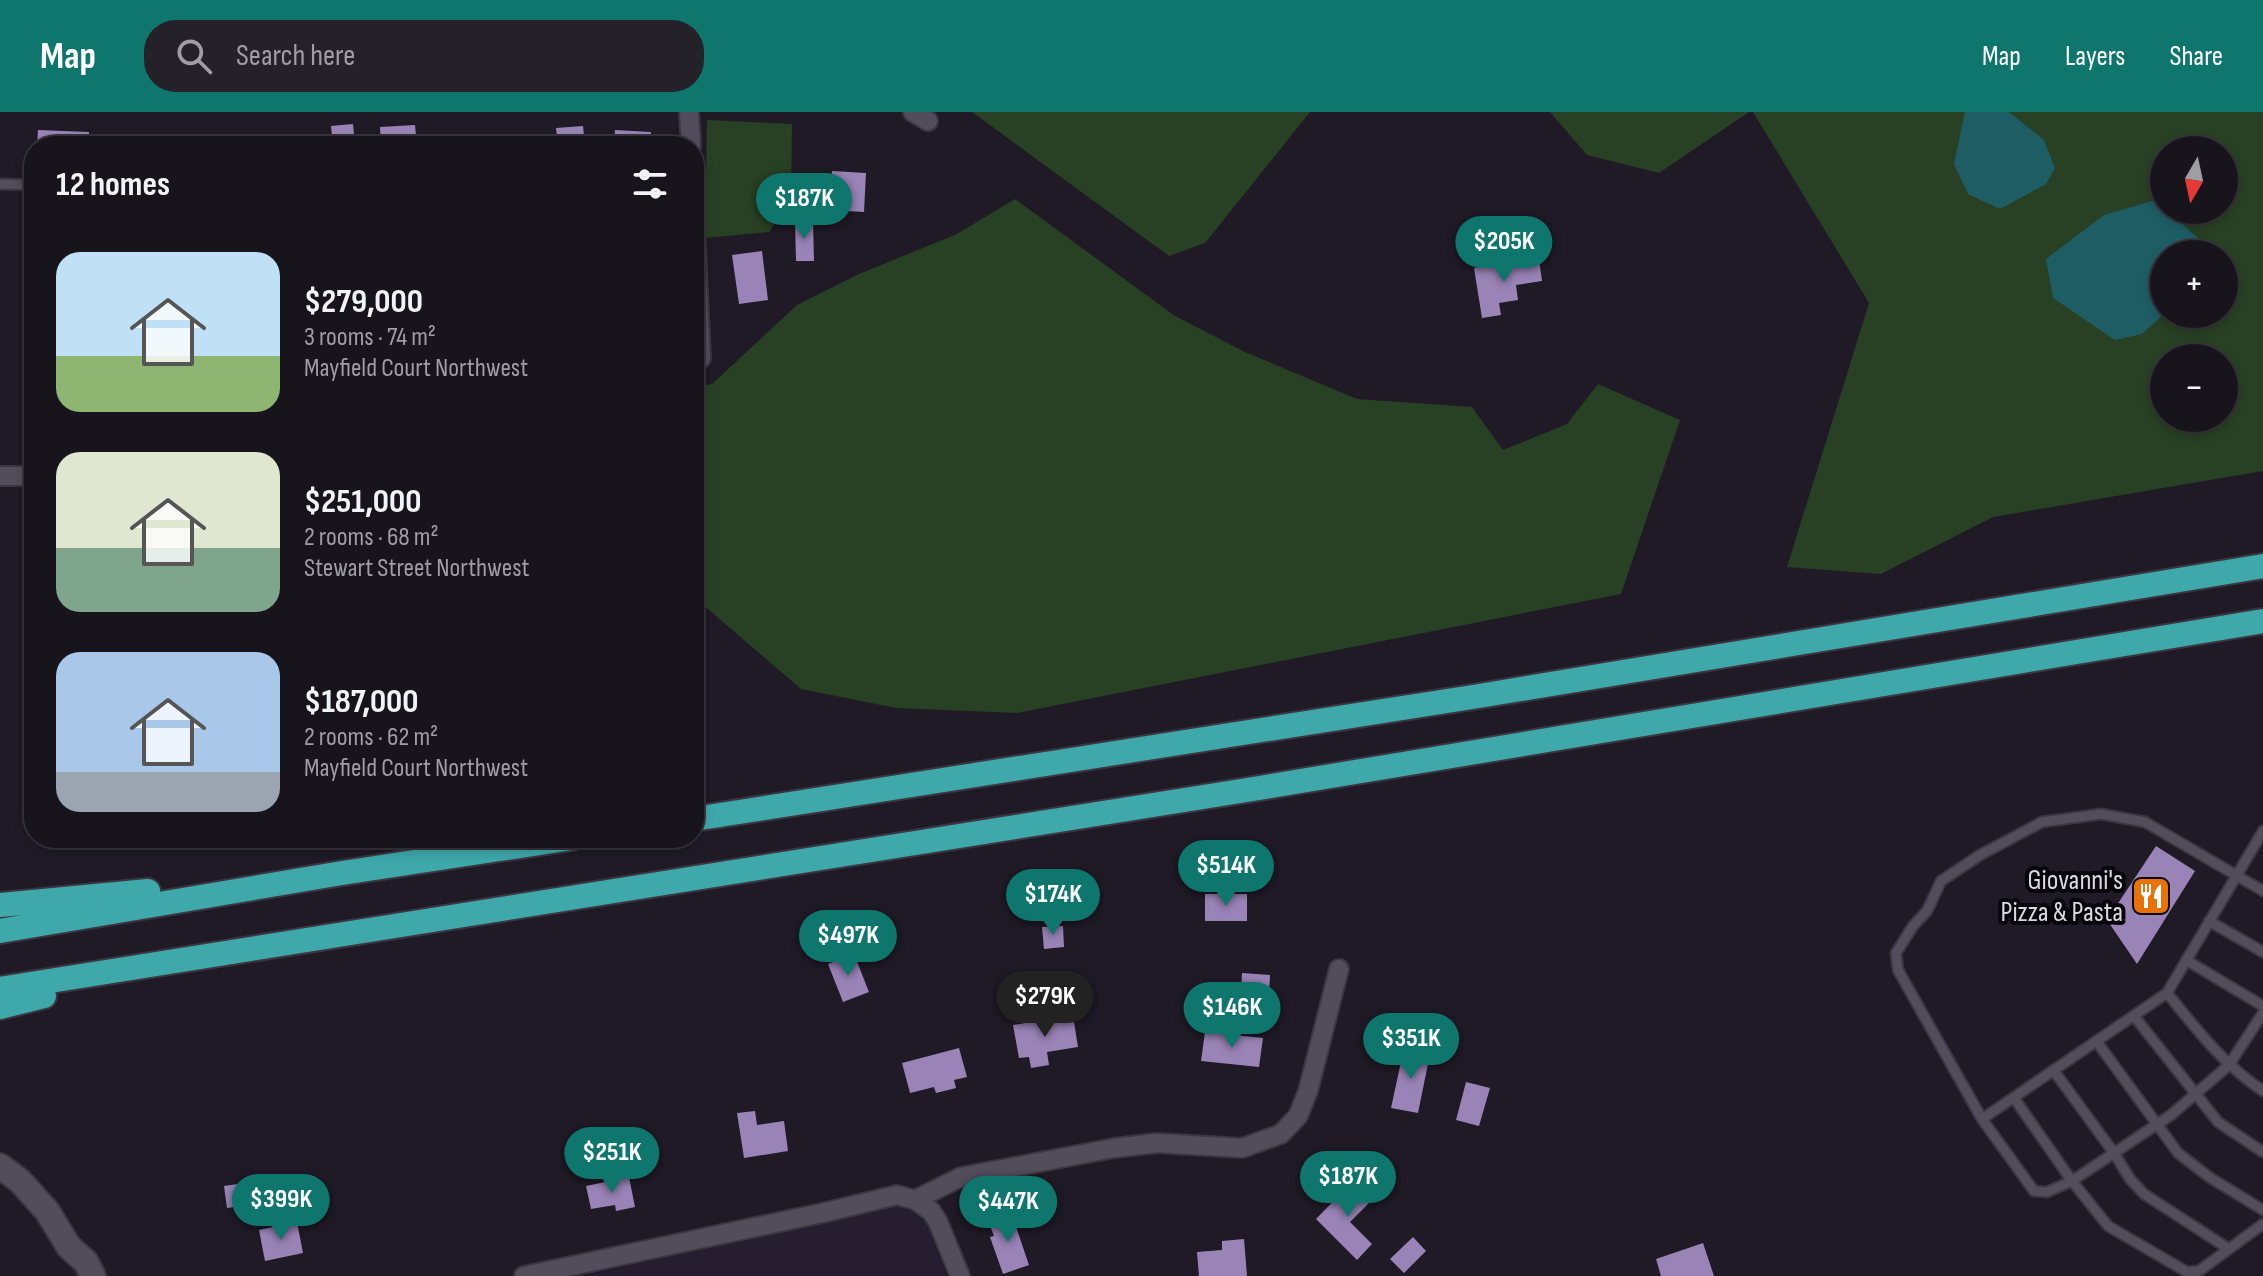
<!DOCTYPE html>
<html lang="en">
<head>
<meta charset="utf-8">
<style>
	:root { --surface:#17141c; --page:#242129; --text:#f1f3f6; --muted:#9e9ea3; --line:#36333b; --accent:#0f766e }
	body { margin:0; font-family:"Sofia Sans Condensed",sans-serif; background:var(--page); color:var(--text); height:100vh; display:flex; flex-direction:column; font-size:30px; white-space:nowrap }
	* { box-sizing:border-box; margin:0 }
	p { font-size:26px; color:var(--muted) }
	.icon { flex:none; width:44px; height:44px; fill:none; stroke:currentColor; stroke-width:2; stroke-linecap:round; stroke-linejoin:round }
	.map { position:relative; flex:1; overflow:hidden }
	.sheet { position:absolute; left:24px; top:24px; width:680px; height:712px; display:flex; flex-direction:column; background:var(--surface); border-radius:32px; box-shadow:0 4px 12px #0003,0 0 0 2px var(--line) }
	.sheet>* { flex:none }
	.needle { width:52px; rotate:189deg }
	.tools { position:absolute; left:2150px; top:24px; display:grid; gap:16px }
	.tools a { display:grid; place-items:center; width:88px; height:88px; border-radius:50%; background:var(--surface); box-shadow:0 4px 12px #0003,0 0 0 2px var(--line); font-size:40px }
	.price { position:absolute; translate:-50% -68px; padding:0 18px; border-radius:28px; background:var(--accent); color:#fff; font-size:26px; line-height:52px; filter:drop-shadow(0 2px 4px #0008) }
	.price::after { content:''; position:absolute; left:50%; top:48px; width:24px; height:18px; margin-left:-12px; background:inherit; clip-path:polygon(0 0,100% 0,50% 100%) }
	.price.current { background:#222; color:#fff }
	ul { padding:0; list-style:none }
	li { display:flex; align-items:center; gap:24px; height:200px; padding:0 32px }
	li span { display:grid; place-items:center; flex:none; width:224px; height:160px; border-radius:24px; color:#555 }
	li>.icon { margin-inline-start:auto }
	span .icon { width:96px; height:96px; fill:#fffc; stroke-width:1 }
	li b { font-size:34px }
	h2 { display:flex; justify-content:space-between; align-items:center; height:96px; padding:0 32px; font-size:34px }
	header { display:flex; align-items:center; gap:48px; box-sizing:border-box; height:112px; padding:0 40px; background:var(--accent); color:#fff }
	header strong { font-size:38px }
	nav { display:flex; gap:44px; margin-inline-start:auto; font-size:28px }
	.search { width:560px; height:72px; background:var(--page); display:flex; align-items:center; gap:20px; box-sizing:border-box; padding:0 28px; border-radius:32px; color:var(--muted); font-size:30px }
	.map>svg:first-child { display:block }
	.built { fill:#261e30 }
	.green { fill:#284024; fill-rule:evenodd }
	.water { fill:#1f5d65 }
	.building { fill:#9a84b7 }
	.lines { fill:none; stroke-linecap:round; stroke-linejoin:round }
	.lane-casing { stroke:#3b3741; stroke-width:13 }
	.street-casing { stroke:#3b3741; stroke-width:22 }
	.secondary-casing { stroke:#3b3741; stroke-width:28 }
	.highway-casing { stroke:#3b3741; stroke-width:28 }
	.lane { stroke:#534d5b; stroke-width:9 }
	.street { stroke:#534d5b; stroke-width:18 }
	.secondary { stroke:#534d5b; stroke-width:24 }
	.highway { stroke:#3ea8ab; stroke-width:24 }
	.labels { text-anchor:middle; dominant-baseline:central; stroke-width:8; stroke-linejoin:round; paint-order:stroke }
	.poi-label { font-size:28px; fill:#dad7df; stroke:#08060b; text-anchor:end }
</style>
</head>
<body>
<header>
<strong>Map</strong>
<div class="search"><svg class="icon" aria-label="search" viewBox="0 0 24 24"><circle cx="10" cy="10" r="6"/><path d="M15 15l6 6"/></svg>Search here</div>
<nav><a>Map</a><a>Layers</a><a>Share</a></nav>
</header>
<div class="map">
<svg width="2263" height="1164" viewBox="0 0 2263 1164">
	<rect width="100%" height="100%" fill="#1f1a26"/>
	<path class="built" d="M893 1093 916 1101 929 1117 946 1164H585Z"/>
	<path class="green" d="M972 0H1310L1205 131 1169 144Z
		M1550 0H1749L1659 61 1587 43Z
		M1753 0H2263V359L1993 405 1881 462 1787 455 1869 191ZM2164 38H2224V98H2164ZM2164 142H2224V202H2164ZM2164 246H2224V306H2164Z
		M707 8 792 12 791 87 769 120 705 126Z
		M1015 87 1175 204 1245 240 1357 287 1472 295 1503 338 1567 312 1598 272 1680 308 1621 482 1017 601 896 596 801 577 694 485V468L699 456 694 453V276L712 272 797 193 859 162 957 122Z"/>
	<path class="water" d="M1965 0H2009L2044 28 2055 56 2046 72 2000 97 1968 82 1954 52Z
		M2156 88 2164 98H2167L2215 142H2164V202L2142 222 2115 228 2053 186 2046 147 2104 103Z"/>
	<path class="building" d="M353 12 355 34H333L331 14Z
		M415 13 417 34H381L380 15Z
		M583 14 585 34H558L556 16Z
		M38 18 89 20 88 34H37Z
		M615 18 651 20V34H614Z
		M832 59 866 61 864 100 830 98Z
		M795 109H813L814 149H796Z
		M762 139 768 188 739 192 732 143Z
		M1539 147 1542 169 1516 173 1518 188 1499 191 1501 203 1482 206 1474 156Z
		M2156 734 2195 759 2137 852 2107 808Z
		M1205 782H1247V809H1205Z
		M1063 814 1064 835 1044 837 1042 815Z
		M854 842 869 880 843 890 828 852Z
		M1242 861 1270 863 1269 882 1241 880Z
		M1073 904 1078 935 1047 940 1049 953 1031 956 1029 945 1019 946 1013 913Z
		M1205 920 1263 926 1259 955 1201 949Z
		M959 936 967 965 954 968 956 976 936 981 934 975 910 981 902 951Z
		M1404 936 1430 942 1418 1001 1391 996Z
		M1466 970 1490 976 1479 1014 1456 1008Z
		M755 999 757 1013 784 1009 788 1039 744 1046 737 1001Z
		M629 1065 635 1095 616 1099 615 1093 591 1097 586 1074Z
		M1355 1067 1374 1086 1350 1110 1372 1132 1357 1148 1316 1107Z
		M245 1071 248 1093 227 1096 224 1074Z
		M1011 1100 1029 1153 1003 1162 990 1125 994 1124 988 1108Z
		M297 1110 303 1141 265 1149 259 1118Z
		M1413 1125 1426 1139 1404 1161 1390 1147Z
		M1244 1127 1247 1164H1199L1197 1140 1222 1138V1129Z
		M1703 1131 1714 1164H1661L1656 1147Z"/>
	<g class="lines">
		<defs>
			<path id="lane" d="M0 72 34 73
				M2209 809 2263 840
				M2186 848 2263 894
				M2167 881 2263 719
				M2263 901 2229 953 2171 1003 2072 1069 2047 1080 2034 1079 1982 1007 2167 881C2197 918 2224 953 2263 979
				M2134 904 2218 1010 2263 1040
				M2097 930 2178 1041 2209 1065 2263 1098
				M2054 959 2114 1041 2130 1067 2144 1082 2229 1137
				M2014 986 2072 1069 2108 1114 2187 1160 2199 1159 2263 1112
				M1982 1007 1898 858 1896 841 1913 814 1927 799 1941 769 1980 743 2042 710 2101 702 2145 710 2263 779"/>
			<path id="street" d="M689 0 691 34
				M913 0 928 9
				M694 96 701 246 694 248
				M0 364H34
				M915 1088 961 1065 1114 1036 1157 1031 1242 1036 1281 1022 1298 1004 1308 979 1339 857
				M524 1164 822 1101 897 1083 915 1088 931 1099 938 1110 960 1164"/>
			<path id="secondary" d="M0 1054 20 1069 47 1099 69 1135 86 1150 93 1164"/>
			<path id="highway" d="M694 707 1479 584 2263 454
				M0 793 148 779
				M0 819 342 761 572 726
				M0 877 1247 678 2263 509
				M0 895 44 884"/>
		</defs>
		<use href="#lane" class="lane-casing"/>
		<use href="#street" class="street-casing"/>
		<use href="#secondary" class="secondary-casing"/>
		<use href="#highway" class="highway-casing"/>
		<use href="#lane" class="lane"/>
		<use href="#street" class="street"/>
		<use href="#secondary" class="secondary"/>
		<use href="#highway" class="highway"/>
	</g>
	<defs>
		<symbol id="restaurant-square" viewBox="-11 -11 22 22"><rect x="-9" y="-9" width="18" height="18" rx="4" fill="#e8710a" stroke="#08060b"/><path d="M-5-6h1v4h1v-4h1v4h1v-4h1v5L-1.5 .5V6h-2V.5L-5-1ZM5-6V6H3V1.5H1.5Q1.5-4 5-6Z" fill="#fff"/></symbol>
	</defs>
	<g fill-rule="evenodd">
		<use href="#restaurant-square" x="2129" y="762" width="44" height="44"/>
	</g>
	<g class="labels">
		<g class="poi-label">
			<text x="2123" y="768">Giovanni's<tspan x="2123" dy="32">Pizza &amp; Pasta</tspan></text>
		</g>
	</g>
</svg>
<div class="tools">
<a><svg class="needle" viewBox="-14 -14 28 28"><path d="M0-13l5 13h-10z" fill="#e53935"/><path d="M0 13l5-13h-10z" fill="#9e9ea3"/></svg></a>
<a>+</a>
<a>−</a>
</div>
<b class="price" style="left:804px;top:129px">$187K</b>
<b class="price" style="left:1504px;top:172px">$205K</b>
<b class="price" style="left:1226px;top:796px">$514K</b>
<b class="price" style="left:1053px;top:825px">$174K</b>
<b class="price" style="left:848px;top:866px">$497K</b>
<b class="price current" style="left:1045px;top:927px">$279K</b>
<b class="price" style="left:1232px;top:938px">$146K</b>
<b class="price" style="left:1411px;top:969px">$351K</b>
<b class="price" style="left:612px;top:1083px">$251K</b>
<b class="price" style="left:1348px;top:1107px">$187K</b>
<b class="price" style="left:281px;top:1130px">$399K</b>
<b class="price" style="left:1008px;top:1132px">$447K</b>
<section class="sheet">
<h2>12 homes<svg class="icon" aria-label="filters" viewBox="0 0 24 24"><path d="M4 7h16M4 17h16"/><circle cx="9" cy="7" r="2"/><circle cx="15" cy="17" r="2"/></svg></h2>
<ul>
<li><span style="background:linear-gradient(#bfe0f5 65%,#8fb573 0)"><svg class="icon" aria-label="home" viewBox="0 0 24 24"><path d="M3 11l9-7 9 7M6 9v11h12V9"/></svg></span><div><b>$279,000</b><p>3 rooms · 74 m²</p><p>Mayfield Court Northwest</p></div></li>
<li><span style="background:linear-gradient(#dfe7d0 60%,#7fa58c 0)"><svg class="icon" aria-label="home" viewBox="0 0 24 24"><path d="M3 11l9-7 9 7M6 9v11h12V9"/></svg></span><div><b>$251,000</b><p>2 rooms · 68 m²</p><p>Stewart Street Northwest</p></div></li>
<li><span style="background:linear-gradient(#a9c7e8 75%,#9aa5b1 0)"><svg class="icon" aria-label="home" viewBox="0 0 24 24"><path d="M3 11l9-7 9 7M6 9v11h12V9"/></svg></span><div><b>$187,000</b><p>2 rooms · 62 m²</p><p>Mayfield Court Northwest</p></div></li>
</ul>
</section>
</div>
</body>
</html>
